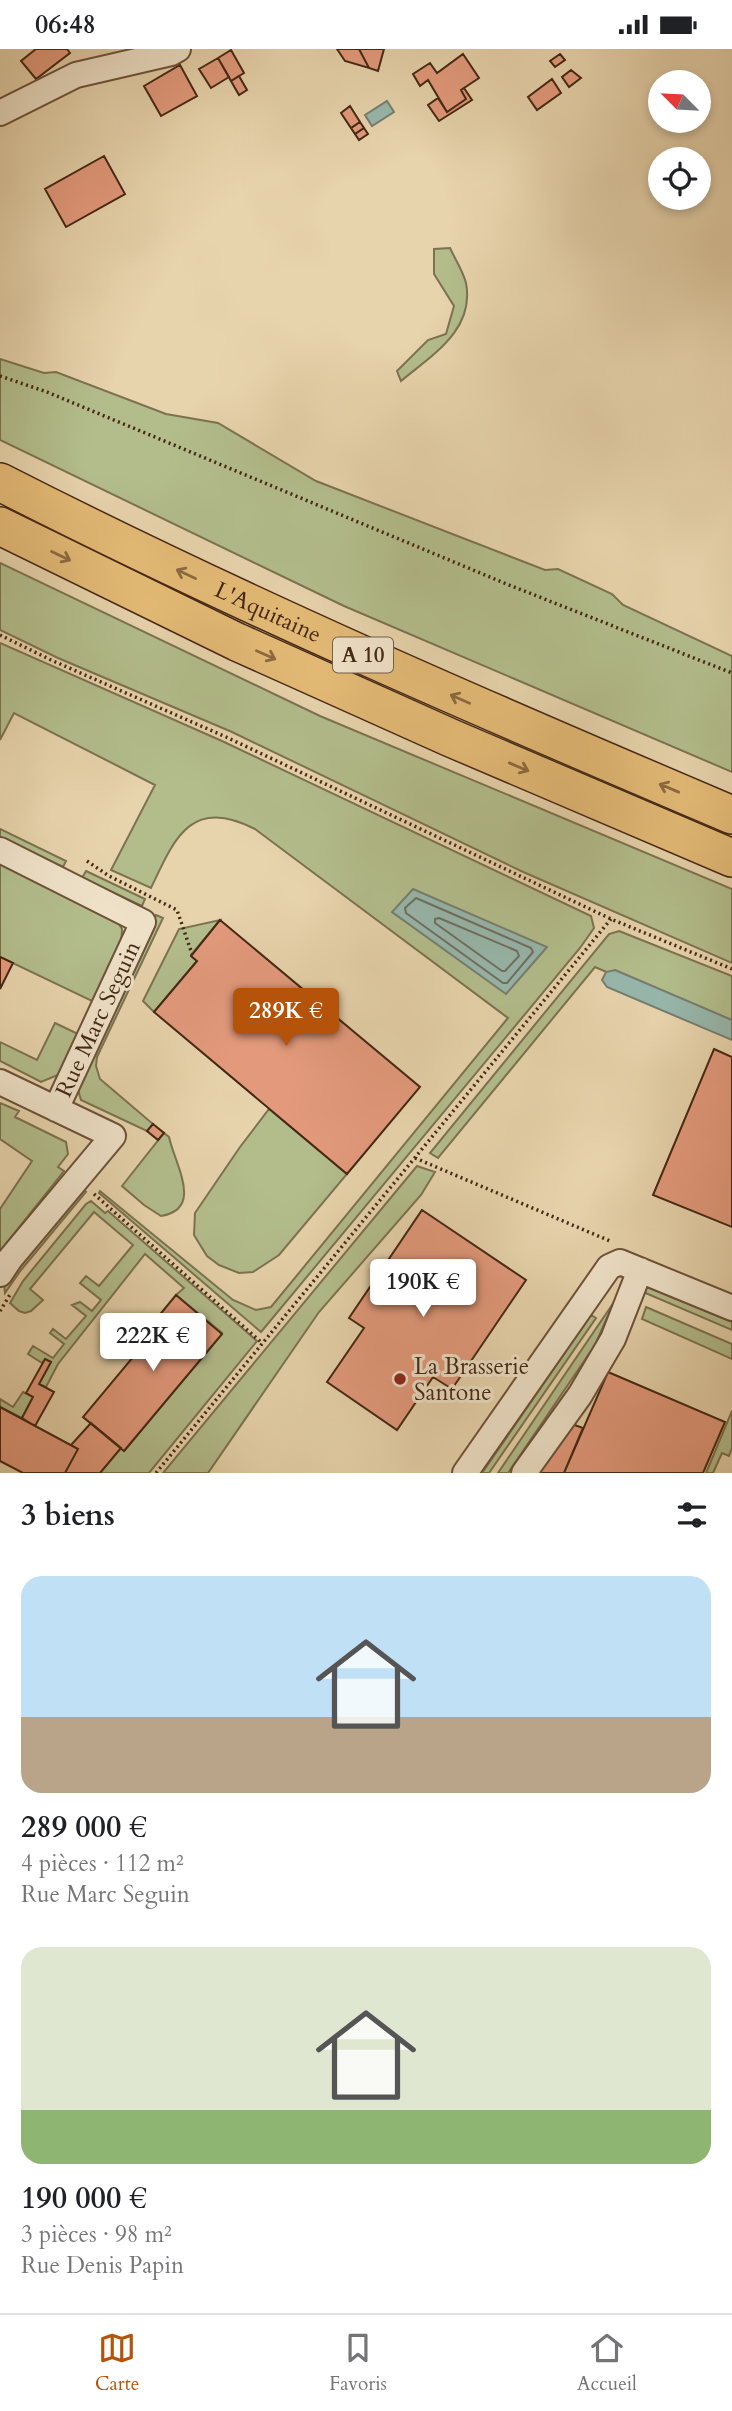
<!DOCTYPE html>
<html lang="fr">
<head>
<meta charset="utf-8">
<style>
	:root { --surface:#fff; --page:#f2f2f2; --text:#202124; --muted:#757577; --line:#e0e0e0; --accent:#b45309 }
	body { margin:0; font-family:Cardo,serif; background:var(--page); color:var(--text); height:100vh; display:flex; flex-direction:column; font-size:26px; white-space:nowrap }
	* { box-sizing:border-box; margin:0 }
	p { font-size:23px; color:var(--muted) }
	.icon { flex:none; width:38px; height:38px; fill:none; stroke:currentColor; stroke-width:2; stroke-linecap:round; stroke-linejoin:round }
	.map { position:relative; height:1424px; overflow:hidden }
	.details { display:flex; flex-direction:column; background:var(--surface); flex:1 }
	.details>* { flex:none }
	.needle { width:46px; rotate:294deg }
	.buttons { position:absolute; left:648px; top:21px; display:grid; gap:14px }
	.buttons a { display:grid; place-items:center; width:63px; height:63px; border-radius:50%; background:var(--surface); box-shadow:0 4px 10px #0003; font-size:35px }
	.price { position:absolute; translate:-50% -60px; padding:0 16px; border-radius:7px; background:#fff; color:#222; font-size:23px; line-height:46px; filter:drop-shadow(0 2px 4px #0008) }
	.price::after { content:''; position:absolute; left:50%; top:42px; width:21px; height:16px; margin-left:-10px; background:inherit; clip-path:polygon(0 0,100% 0,50% 100%) }
	.price.on { background:var(--accent); color:#fff }
	ul { padding:0; list-style:none }
	li { display:grid; align-content:center; gap:14px; height:371px; padding:0 21px }
	li span { display:grid; place-items:center; height:217px; border-radius:21px; color:#555 }
	li>.icon { margin-inline-start:auto }
	span .icon { width:126px; height:126px; fill:#fffc; stroke-width:1 }
	li b { font-size:30px }
	h2 { display:flex; justify-content:space-between; align-items:center; height:84px; padding:0 21px; font-size:30px }
	.status { display:flex; justify-content:space-between; align-items:center; height:49px; padding:0 35px; background:var(--surface); direction:ltr }
	.status svg { height:19px; fill:currentColor }
	.tabs { display:flex; justify-content:space-around; align-items:center; height:98px; border-top:2px solid var(--line); background:var(--surface); font-size:19px; color:var(--muted) }
	.tabs a { display:grid; justify-items:center; gap:4px }
	.tabs .on { color:var(--accent) }
	.map>svg:first-child { display:block }
	.green { fill:#b3bd8c; stroke:#7c7250; stroke-width:2 }
	.water { fill:#97b7ac; stroke:#767d6f; stroke-width:2 }
	.lines { fill:none; stroke-linecap:round; stroke-linejoin:round }
	.shore { stroke:#6e6f60; stroke-width:2 }
	.building { fill:#e39a7c; stroke:#442713; stroke-width:2 }
	.minor-casing { stroke:#6d5239; stroke-width:28 }
	.highway-casing { stroke:#442713; stroke-width:40 }
	.path { stroke:#442713; stroke-width:3.5; stroke-dasharray:2 3.5; stroke-linecap:butt }
	.minor { stroke:#efe2c9; stroke-width:24 }
	.highway { stroke:#e4ba76; stroke-width:37 }
	.oneway { stroke:#8c6940 }
	.poi-dot { fill:#8f2418; stroke:#efe2c9; stroke-width:2.5 }
	.labels { text-anchor:middle; dominant-baseline:central; stroke-width:6; stroke-linejoin:round; paint-order:stroke }
	.shield { fill:#efe2c9; stroke:#775f4a; stroke-width:2 }
	.shield-label { font-size:21px; font-weight:bold; fill:#442713 }
	.street-label { font-size:23px; fill:#442713; stroke:#efe2c9 }
	.poi-label { font-size:23px; fill:#442713; stroke:#efe2c9; text-anchor:start }
</style>
</head>
<body>
<div class="status"><b>06:48</b><svg viewBox="0 0 49 12"><path d="M0 12V9h3v3zM5 12V6h3v6zM10 12V3h3v9zM15 12V0h3v12zM26 1h20v11H26zM47 4h2v5h-2z"/></svg></div>
<div class="map">
<svg width="732" height="1424" viewBox="0 0 732 1424">
	<rect width="100%" height="100%" fill="#e7d3ac"/>
	<filter id="stains"><feTurbulence type="fractalNoise" baseFrequency=".00286" numOctaves="4"/><feColorMatrix values="0 0 0 0 .2 0 0 0 0 .09 0 0 0 0 .02 0 0 0 .5 -.17"/></filter>
	<radialGradient id="worn" r=".72"><stop offset=".6" stop-color="#630" stop-opacity="0"/><stop offset="1" stop-color="#630" stop-opacity=".3"/></radialGradient>
	<path class="green" d="M450 199C455 210 463 222 466 234 475 281 432 306 401 332L397 322 428 291 446 285 454 257 434 225V200Z
		M0 310 44 324 56 323 166 365 218 374 316 432 545 521 558 520 612 545 623 556 732 607V723L344 557 0 391Z
		M0 514 320 667 732 840V914L521 822 232 683 58 609 0 581Z
		M0 594 222 692 591 867 594 879 580 899 261 1283 99 1144 100 1142 233 1251 256 1261 271 1258 508 969 255 780C191 748 175 788 151 839L111 821 155 736 14 664 0 691Z
		M0 780 66 812 63 818 0 788Z
		M0 809 114 867 122 880 121 896 94 953 0 908Z
		M86 822 145 850 142 857 82 829Z
		M156 866 163 869 97 1008 96 1017 100 1030 153 1075 147 1082 81 1051 76 1034Z
		M220 871 191 906 197 912 154 963 143 952 179 880Z
		M619 882 732 927V977L595 918 438 1109 430 1104 609 885Z
		M55 974 78 985 58 1026 41 1033 0 1012V993L37 1011Z
		M0 1054 19 1062 15 1068 66 1093 68 1105 58 1118 64 1122 0 1202V1160L32 1112 0 1090Z
		M269 1060 347 1125 279 1206 253 1223 239 1224 219 1216 207 1207 194 1186 195 1164 240 1098Z
		M164 1084 169 1088C175 1116 204 1160 161 1167L144 1156 122 1137Z
		M417 1117 435 1123 421 1146 319 1263 208 1424H163Z
		M80 1138 86 1143 21 1221 5 1244 4 1233Z
		M91 1152 105 1164 108 1162 257 1292 149 1424H100L121 1399 125 1401 222 1284 176 1246 184 1239 145 1205 58 1315 46 1338 39 1335 51 1313 45 1310 42 1314 28 1305 33 1297 53 1309 64 1295 50 1284 53 1280 66 1290 86 1267 72 1256 80 1253 92 1262 101 1251 80 1234 86 1227 99 1237 133 1196 94 1163 30 1240 43 1251 31 1262 25 1264 19 1262 10 1254 23 1232 86 1155Z
		M646 1236 732 1273V1281L643 1243Z
		M614 1253 595 1296 508 1424H498Z
		M646 1258 732 1295V1310L642 1270Z
		M591 1266 596 1269 489 1424H482Z
		M23 1343 33 1348 22 1369 0 1358V1350L13 1358Z
		M732 1362V1399L729 1407 722 1404 713 1424H706Z"/>
	<path class="water" d="M387 52 394 63 372 77 365 66Z
		M413 840 547 898 506 945 392 863Z
		M615 921 732 971V991L607 938 602 931 606 923Z"/>
	<g class="lines">
		<path class="shore" d="M416 849 531 899 533 903 507 934H503L406 864 405 859Z
			M439 869 517 902 519 907 505 922H502L435 874V870Z"/>
	</g>
	<path class="building" d="M36 0H67L70 4 36 30 21 12Z
		M337 0H359L369 19 345 12Z
		M359 0H384L378 22 369 19Z
		M231 1 244 24 231 32 218 9Z
		M463 5 479 29 461 41 466 50 447 63 428 31 420 37 413 25 430 14 437 24Z
		M560 5 565 11 555 18 550 12Z
		M218 9 229 28 211 39 199 20Z
		M180 16 197 47 161 67 144 37Z
		M571 21 581 29 569 38 562 28Z
		M239 27 247 41 239 46 231 32Z
		M552 30 561 44 537 61 528 48Z
		M464 39 472 51 439 72 428 56 438 49 447 63 466 50 461 41Z
		M350 57 360 73 351 79 341 64Z
		M360 73 364 79 355 85 351 79Z
		M364 79 368 85 359 91 355 85Z
		M104 107 125 145 66 178 45 140Z
		M220 871 420 1038 347 1125 154 963 197 912 191 907Z
		M0 908 13 914 0 940Z
		M714 1000 732 1008V1178L653 1146Z
		M153 1075 164 1084 158 1091 147 1082Z
		M422 1161 526 1231 452 1340 433 1328 397 1381 327 1333 364 1279 349 1269Z
		M176 1246 222 1285 124 1402 83 1368 139 1301 134 1297Z
		M45 1310 51 1313 39 1335 54 1343 35 1377 22 1369 33 1348 26 1344Z
		M608 1323 725 1373 703 1424H564Z
		M0 1358 78 1400 65 1424H23L0 1412Z
		M91 1374 121 1399 100 1424H65L78 1400 71 1396Z
		M572 1375 583 1379 564 1424H538Z"/>
	<g class="lines">
		<defs>
			<path id="minor" d="M0 64 76 26 171 4 178 0
				M0 801 143 873 56 1060
				M0 1033 113 1087 10 1210 0 1225
				M465 1424 609 1218 620 1213 732 1259
				M524 1424 580 1346 613 1290 640 1221"/>
			<g id="highway">
				<path id="s1" d="M0 433C239 555 485 661 732 766"/>
				<path d="M0 477 237 593 451 689 732 809"/>
			</g>
		</defs>
		<use href="#minor" class="minor-casing"/>
		<use href="#highway" class="highway-casing"/>
		<path class="path" d="M0 327 47 343 509 536 732 624
			M0 586 51 611 226 688 611 870 732 920
			M87 812 109 827 177 861 192 905
			M415 1109 610 1192
			M94 1145 262 1294
			M0 1262 11 1244
			M156 1424 611 870"/>
		<use href="#minor" class="minor"/>
		<use href="#highway" class="highway"/>
	</g>
	<defs><path id="oneway-shaft" d="M-6 0H5M1.5-3L5.5 0L1.5 3" fill="none" stroke-width="1.6" stroke-linecap="round" stroke-linejoin="round" transform="scale(1.75)"/></defs>
	<g class="oneway">
		<use href="#oneway-shaft" transform="translate(61 507) rotate(26)"/>
		<use href="#oneway-shaft" transform="translate(186 525) rotate(-155)"/>
		<use href="#oneway-shaft" transform="translate(266 606) rotate(24)"/>
		<use href="#oneway-shaft" transform="translate(460 650) rotate(-156)"/>
		<use href="#oneway-shaft" transform="translate(519 718) rotate(23)"/>
		<use href="#oneway-shaft" transform="translate(669 739) rotate(-157)"/>
	</g>
	<circle class="poi-dot" cx="400" cy="1330" r="7"/>
	<g class="labels">
		<rect class="shield" x="333" y="588.5" width="60" height="35" rx="5"/>
		<g class="shield-label">
			<text x="363" y="606">A 10</text>
		</g>
		<g class="street-label">
			<text stroke="none"><textPath href="#s1" startOffset="298">L'Aquitaine</textPath></text>
			<text transform="translate(98 970) rotate(-65)">Rue Marc Seguin</text>
		</g>
		<g class="poi-label">
			<text x="414" y="1317">La Brasserie<tspan x="414" dy="26">Santone</tspan></text>
		</g>
	</g>
	<rect width="100%" height="100%" filter="url(#stains)"/>
	<rect width="100%" height="100%" fill="url(#worn)"/>
</svg>
<div class="buttons">
<a><svg class="needle" viewBox="-14 -14 28 28"><path d="M0-13l5 13h-10z" fill="#e53935"/><path d="M0 13l5-13h-10z" fill="#757577"/></svg></a>
<a><svg class="icon" aria-label="locate" viewBox="0 0 24 24"><circle cx="12" cy="12" r="6"/><path d="M12 2v4M12 18v4M2 12h4M18 12h4"/></svg></a>
</div>
<b class="price on" style="left:286px;top:999px">289K €</b>
<b class="price" style="left:423px;top:1270px">190K €</b>
<b class="price" style="left:153px;top:1324px">222K €</b>
</div>
<section class="details">
<h2>3 biens<svg class="icon" aria-label="filters" viewBox="0 0 24 24"><path d="M4 7h16M4 17h16"/><circle cx="9" cy="7" r="2"/><circle cx="15" cy="17" r="2"/></svg></h2>
<ul>
<li><span style="background:linear-gradient(#bfe0f5 65%,#b9a48a 0)"><svg class="icon" aria-label="home" viewBox="0 0 24 24"><path d="M3 11l9-7 9 7M6 9v11h12V9"/></svg></span><div><b>289 000 €</b><p>4 pièces · 112 m²</p><p>Rue Marc Seguin</p></div></li>
<li><span style="background:linear-gradient(#dfe7d0 75%,#8fb573 0)"><svg class="icon" aria-label="home" viewBox="0 0 24 24"><path d="M3 11l9-7 9 7M6 9v11h12V9"/></svg></span><div><b>190 000 €</b><p>3 pièces · 98 m²</p><p>Rue Denis Papin</p></div></li>
</ul>
</section>
<nav class="tabs">
<a class="on"><svg class="icon" aria-label="map" viewBox="0 0 24 24"><path d="M3 6l6-2 6 2 6-2v14l-6 2-6-2-6 2zM9 4v14M15 6v14"/></svg>Carte</a>
<a><svg class="icon" aria-label="saved" viewBox="0 0 24 24"><path d="M7 4h10v16l-5-4-5 4z"/></svg>Favoris</a>
<a><svg class="icon" aria-label="home" viewBox="0 0 24 24"><path d="M3 11l9-7 9 7M6 9v11h12V9"/></svg>Accueil</a>
</nav>
</body>
</html>
